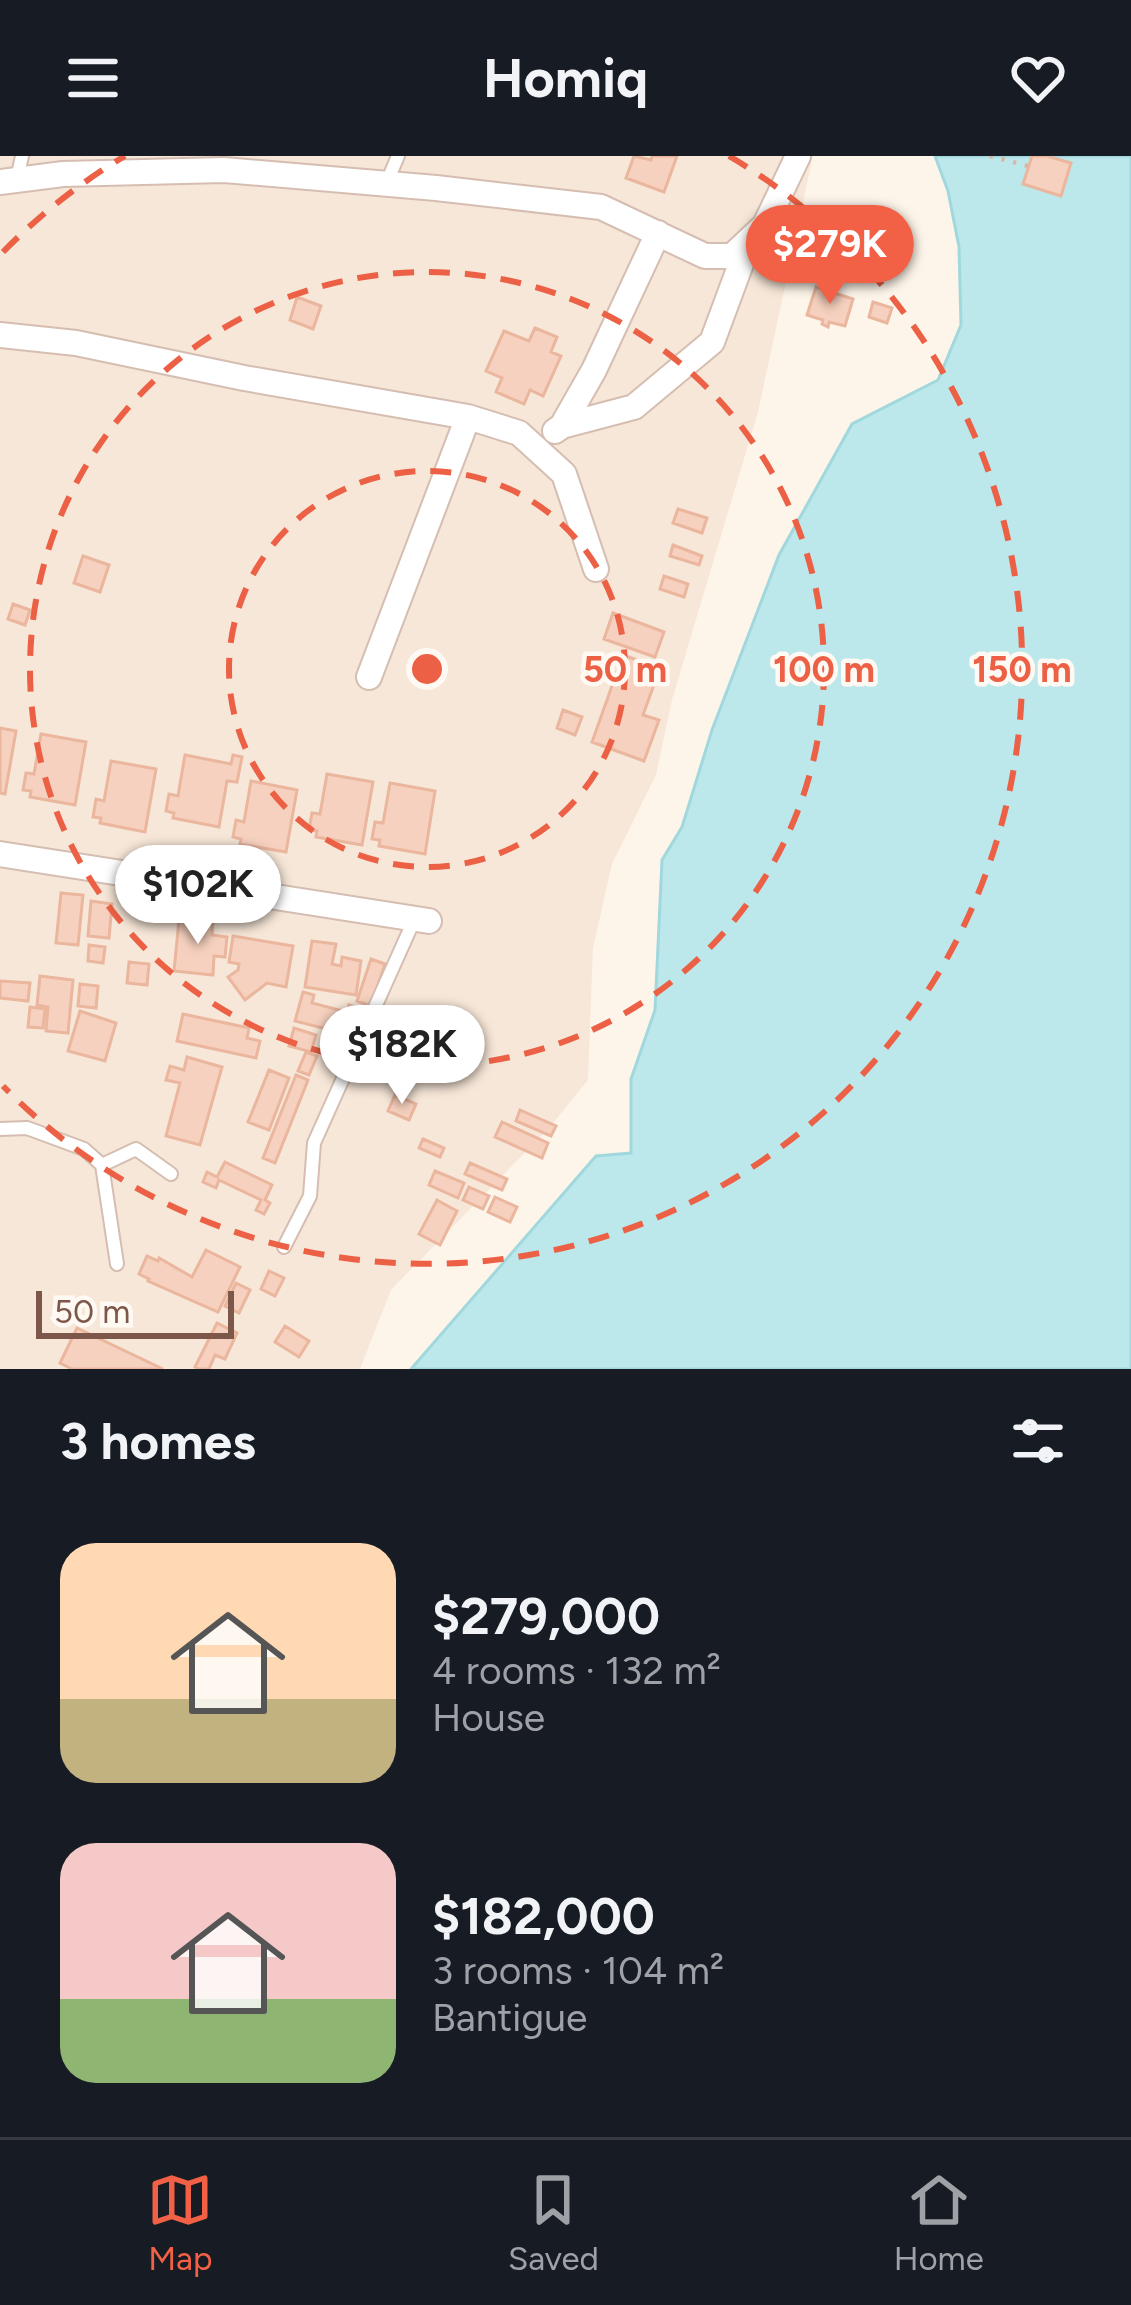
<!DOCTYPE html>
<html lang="en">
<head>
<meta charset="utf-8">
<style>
	:root { --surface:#171b24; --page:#242831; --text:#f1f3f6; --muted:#9ea1a6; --line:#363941; --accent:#f26145 }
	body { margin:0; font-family:Figtree,sans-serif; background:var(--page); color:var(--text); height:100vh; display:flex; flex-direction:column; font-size:45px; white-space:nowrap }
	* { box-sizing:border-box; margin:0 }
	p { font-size:39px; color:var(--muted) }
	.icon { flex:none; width:66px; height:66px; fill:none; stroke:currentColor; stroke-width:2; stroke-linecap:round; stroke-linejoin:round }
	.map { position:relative; height:1213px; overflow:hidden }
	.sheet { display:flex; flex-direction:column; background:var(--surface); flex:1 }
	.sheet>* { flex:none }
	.scale { position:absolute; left:36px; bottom:30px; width:198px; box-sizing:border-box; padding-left:12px; border:6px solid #7d584a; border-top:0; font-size:33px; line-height:42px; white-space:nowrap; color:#7d584a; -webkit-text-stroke:9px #fff9f3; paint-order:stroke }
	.price { position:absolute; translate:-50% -102px; padding:0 27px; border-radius:42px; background:#fff; color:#222; font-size:39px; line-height:78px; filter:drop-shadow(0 3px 6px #0008) }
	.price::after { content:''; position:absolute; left:50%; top:72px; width:36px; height:27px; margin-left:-18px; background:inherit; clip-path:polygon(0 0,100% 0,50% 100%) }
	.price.current { background:var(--accent); color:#fff }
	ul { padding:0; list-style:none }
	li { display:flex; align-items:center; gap:36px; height:300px; padding:0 60px }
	li span { display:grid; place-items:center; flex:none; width:336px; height:240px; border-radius:36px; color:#555 }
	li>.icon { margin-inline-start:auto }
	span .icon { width:144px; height:144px; fill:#fffc; stroke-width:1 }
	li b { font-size:51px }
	h2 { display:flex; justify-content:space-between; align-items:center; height:144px; padding:0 60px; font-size:51px }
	header { display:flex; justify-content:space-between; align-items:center; height:156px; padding:0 60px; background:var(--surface); font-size:54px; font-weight:700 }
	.tab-bar { display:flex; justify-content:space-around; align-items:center; height:168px; border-top:3px solid var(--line); background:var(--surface); font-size:33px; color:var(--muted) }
	.tab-bar a { display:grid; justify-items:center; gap:6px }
	.tab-bar .current { color:var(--accent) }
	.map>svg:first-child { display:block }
	.residential { fill:#f7e7d8 }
	.water { fill:#bce7eb; stroke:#a1d8de; stroke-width:3 }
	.building { fill:#f7d1bf; stroke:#ebb69e; stroke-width:3 }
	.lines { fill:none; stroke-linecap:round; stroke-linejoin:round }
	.service-casing { stroke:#d5beb1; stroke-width:16 }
	.minor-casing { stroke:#d5beb1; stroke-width:28 }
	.path { stroke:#ddb4a1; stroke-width:4.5; stroke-dasharray:3 9; stroke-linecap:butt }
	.service { stroke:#fff; stroke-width:12 }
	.minor { stroke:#fff; stroke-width:24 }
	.ring { fill:none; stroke:#ec6145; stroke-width:6; stroke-dasharray:21 15 }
	.centre { fill:#ec6145; stroke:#fff9f3; stroke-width:6 }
	.ring-label { font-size:36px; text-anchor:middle; font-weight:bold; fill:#ec6145; stroke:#fff9f3; stroke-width:9; stroke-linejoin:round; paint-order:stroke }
</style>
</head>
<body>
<header><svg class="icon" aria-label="menu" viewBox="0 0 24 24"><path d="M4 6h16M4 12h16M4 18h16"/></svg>Homiq<svg class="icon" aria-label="heart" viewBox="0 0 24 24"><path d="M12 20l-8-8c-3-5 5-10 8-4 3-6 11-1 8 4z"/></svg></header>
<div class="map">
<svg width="1131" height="1213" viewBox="0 0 1131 1213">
	<rect width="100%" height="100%" fill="#fef5ea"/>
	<path class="residential" d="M0 0H813L758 256 672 544 656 619 612 708 593 792 588 924 549 972 391 1134 360 1213H0Z"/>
	<path class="water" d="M935 0H1131V1213H411L596 1000 631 997V923L655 854 662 704 682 671 712 574 779 399 852 268 938 224 961 169 959 91 948 35Z"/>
	<path class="building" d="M634 0 651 4 652 0H677L664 36 626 22Z
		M1032 0H1047L1071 7 1061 40 1023 28Z
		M816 131 853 143 845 170 829 166 828 171 822 168 823 164 807 159Z
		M297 141 321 150 313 173 290 164Z
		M873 146 892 152 887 167 869 161Z
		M535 172 557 181 551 196 561 200 543 240 530 234 524 248 496 236 502 222 486 215 504 175 529 185Z
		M678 353 707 362 702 377 673 367Z
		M673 389 702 400 699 409 670 400Z
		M83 400 109 409 100 436 74 427Z
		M664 420 688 428 684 441 660 433Z
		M13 448 30 454 25 469 8 463Z
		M613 457 664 476 655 501 604 483Z
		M623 499 660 512 643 559 659 564 644 605 592 586Z
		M563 554 582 561 575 579 557 572Z
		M0 572 16 575 5 638 0 637Z
		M41 578 86 586 75 649 30 641 31 635 23 634 26 617 34 618Z
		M185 599 231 608 233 599 242 601 237 626 227 625 219 671 173 662 174 657 166 655 169 638 178 640Z
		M111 605 156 613 145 676 100 667 101 662 93 661 96 643 104 645Z
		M327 618 373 626 362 689 316 681 317 675 309 674 312 657 320 658Z
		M251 625 297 634 286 696 240 688 241 683 233 681 236 664 244 666Z
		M390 627 435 635 425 698 379 690 380 684 372 683 375 666 383 667Z
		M61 737 83 739 78 789 56 787Z
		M138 741 156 743 154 760 136 758Z
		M91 745 112 748 109 782 88 780Z
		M198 762 213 763 212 779 227 781 225 801 214 800 213 819 174 815 179 764 198 766Z
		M233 780 293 790 286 831 267 827 245 844 228 821 238 814 239 808 229 806Z
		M312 785 336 788 332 808 341 810 342 801 361 805 356 839 305 831Z
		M89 789 105 791 103 807 88 805Z
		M371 803 385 808 371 850 357 845Z
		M129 806 149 808 147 829 127 827Z
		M40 820 73 824 68 877 46 875 48 851 37 849Z
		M0 825 30 827 28 845 0 842Z
		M80 828 98 830 96 852 78 850Z
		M303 836 314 839 312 847 343 855 338 876 295 865Z
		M349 849 366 854 358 882 342 877Z
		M30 851 45 853 43 872 28 871Z
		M80 855 116 867 105 905 68 895Z
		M183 858 249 872 247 882 260 885 256 902 177 885Z
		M294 872 316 879 311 896 289 890Z
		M306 896 317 900 309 919 298 915Z
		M187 901 222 911 200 989 166 980 180 927 166 924 170 910 184 914Z
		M269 914 289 922 269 974 248 966Z
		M296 919 308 924 275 1007 263 1002Z
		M395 939 416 948 409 964 388 955Z
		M520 954 556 970 551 980 516 965Z
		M502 966 548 987 542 1002 495 981Z
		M423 983 444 992 440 1001 419 992Z
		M225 1006 272 1029 265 1044 270 1047 264 1058 256 1054 261 1044 219 1024 216 1032 203 1026 207 1016 217 1021Z
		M470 1007 507 1023 502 1034 465 1018Z
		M435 1015 464 1027 458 1042 429 1029Z
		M469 1031 489 1040 483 1053 463 1044Z
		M495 1041 517 1051 510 1066 488 1056Z
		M437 1044 457 1055 440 1089 419 1078Z
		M206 1094 240 1111 218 1156 148 1125 149 1123 139 1118 147 1100 158 1105 159 1102 192 1121Z
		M269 1115 284 1122 275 1140 261 1133Z
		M236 1127 250 1134 239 1157 225 1150Z
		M217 1167 237 1177 225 1203 215 1199 209 1213H199L195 1211Z
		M285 1170 309 1185 299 1201 275 1186Z
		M77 1172 163 1213H72L60 1207Z"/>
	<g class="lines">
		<defs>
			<path id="service" d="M17 23 22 0
				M387 26 398 0
				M0 973 27 972 84 993 102 1009 117 1108
				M102 1009 136 993 171 1018
				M284 1091 310 1040 314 987 415 762"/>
			<path id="minor" d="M0 26 63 18 224 14 436 32 601 51 705 100H732L765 69 798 0
				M0 179 76 187 244 222 468 261 519 277 564 318 596 413
				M562 270 634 251 712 186 748 89
				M555 275 562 270 594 214 658 77
				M369 521 468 261
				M0 698 429 765"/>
		</defs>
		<use href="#service" class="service-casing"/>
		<use href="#minor" class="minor-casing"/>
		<path class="path" d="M990 0 1028 10"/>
		<use href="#service" class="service"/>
		<use href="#minor" class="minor"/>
	</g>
	<g class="ring">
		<circle cx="427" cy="513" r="198"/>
		<circle cx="427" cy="513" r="397"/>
		<path d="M3 96A595 595 0 0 1 125 0M729 0A595 595 0 1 1 3 930"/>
	</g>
	<circle cx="427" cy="513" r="18" class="centre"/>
	<g class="ring-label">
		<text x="625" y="526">50 m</text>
		<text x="824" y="526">100 m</text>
		<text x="1022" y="526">150 m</text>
	</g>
</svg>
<div class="scale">50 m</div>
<b class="price current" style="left:830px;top:151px">$279K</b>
<b class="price" style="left:198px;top:791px">$102K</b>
<b class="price" style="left:402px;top:951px">$182K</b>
</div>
<section class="sheet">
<h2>3 homes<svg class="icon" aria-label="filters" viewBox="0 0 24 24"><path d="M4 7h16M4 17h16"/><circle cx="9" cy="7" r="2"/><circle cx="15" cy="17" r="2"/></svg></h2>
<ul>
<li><span style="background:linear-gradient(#ffd9b3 65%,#c2b280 0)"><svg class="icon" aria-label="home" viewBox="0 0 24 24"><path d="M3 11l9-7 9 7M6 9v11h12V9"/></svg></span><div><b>$279,000</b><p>4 rooms · 132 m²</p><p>House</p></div></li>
<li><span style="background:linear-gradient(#f6c9c9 65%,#8fb573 0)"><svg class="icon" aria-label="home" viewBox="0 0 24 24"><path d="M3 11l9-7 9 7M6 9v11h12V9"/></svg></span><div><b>$182,000</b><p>3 rooms · 104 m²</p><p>Bantigue</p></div></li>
</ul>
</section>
<nav class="tab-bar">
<a class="current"><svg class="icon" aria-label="map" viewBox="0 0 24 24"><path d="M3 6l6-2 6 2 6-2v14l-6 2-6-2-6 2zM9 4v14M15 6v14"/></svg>Map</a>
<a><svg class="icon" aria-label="saved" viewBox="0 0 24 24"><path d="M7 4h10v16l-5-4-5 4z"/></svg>Saved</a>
<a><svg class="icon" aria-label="home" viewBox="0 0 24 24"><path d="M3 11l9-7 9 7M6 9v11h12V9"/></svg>Home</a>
</nav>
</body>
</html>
